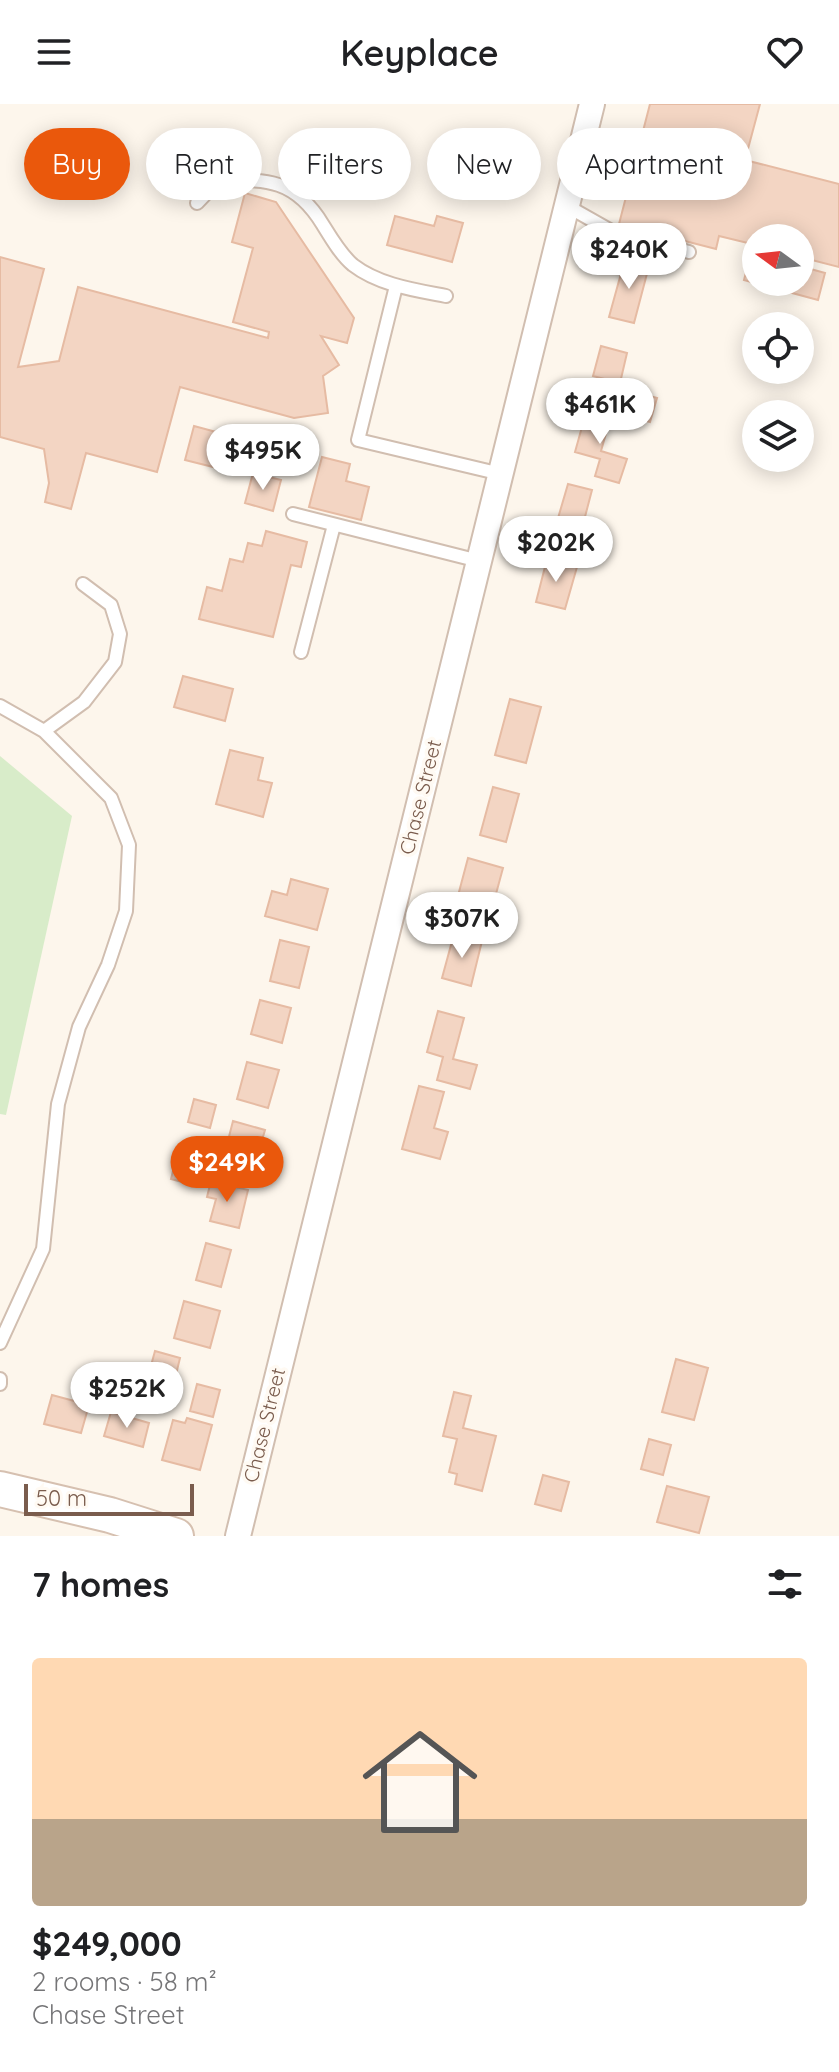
<!DOCTYPE html>
<html lang="en">
<head>
<meta charset="utf-8">
<style>
	:root { --surface:#fff; --page:#f2f2f2; --text:#202124; --muted:#757577; --accent:#ea580c }
	body { margin:0; font-family:Quicksand,sans-serif; background:var(--page); color:var(--text); height:100vh; display:flex; flex-direction:column; font-size:30px; white-space:nowrap }
	* { box-sizing:border-box; margin:0 }
	p { font-size:26px; color:var(--muted) }
	.icon { flex:none; width:44px; height:44px; fill:none; stroke:currentColor; stroke-width:2; stroke-linecap:round; stroke-linejoin:round }
	.map { position:relative; height:1432px; overflow:hidden }
	.side { display:flex; flex-direction:column; background:var(--surface); flex:1 }
	.side>* { flex:none }
	.hud { position:absolute; left:24px; top:24px; width:792px; height:72px; display:flex; gap:16px }
	.needle { width:52px; rotate:285deg }
	.buttons { position:absolute; left:742px; top:120px; display:grid; gap:16px }
	.buttons a { display:grid; place-items:center; width:72px; height:72px; border-radius:50%; background:var(--surface); box-shadow:0 4px 20px #0003; font-size:40px }
	.scale { position:absolute; left:24px; bottom:20px; width:170px; box-sizing:border-box; padding-left:8px; border:4px solid #7a5c4d; border-top:0; font-size:22px; line-height:28px; white-space:nowrap; color:#7a5c4d; -webkit-text-stroke:6px #fffaf3; paint-order:stroke }
	.price { position:absolute; translate:-50% -68px; padding:0 18px; border-radius:28px; background:#fff; color:#222; font-size:26px; line-height:52px; filter:drop-shadow(0 2px 4px #0008) }
	.price::after { content:''; position:absolute; left:50%; top:48px; width:24px; height:18px; margin-left:-12px; background:inherit; clip-path:polygon(0 0,100% 0,50% 100%) }
	.price.on { background:var(--accent); color:#fff }
	ul { padding:0; list-style:none }
	li { display:grid; align-content:center; gap:16px; height:424px; padding:0 32px }
	li span { display:grid; place-items:center; height:248px; border-radius:8px; color:#555 }
	li>.icon { margin-inline-start:auto }
	span .icon { width:144px; height:144px; fill:#fffc; stroke-width:1 }
	li b { font-size:34px }
	h2 { display:flex; justify-content:space-between; align-items:center; height:96px; padding:0 32px; font-size:34px }
	.tag { padding:0 28px; border-radius:36px; background:var(--surface); box-shadow:0 4px 20px #0003; font-size:28px; line-height:72px }
	.tag.on { background:var(--accent); color:#fff }
	header { display:flex; justify-content:space-between; align-items:center; height:104px; padding:0 32px; background:var(--surface); font-size:36px; font-weight:600 }
	.map>svg:first-child { display:block }
	.green { fill:#d8ecc9 }
	.building { fill:#f3d5c3; stroke:#e6bba3; stroke-width:2 }
	.lines { fill:none; stroke-linecap:round; stroke-linejoin:round }
	.lane-casing { stroke:#d1beb0; stroke-width:16 }
	.street-casing { stroke:#d1beb0; stroke-width:28 }
	.secondary-casing { stroke:#d6c0b0; stroke-width:38 }
	.lane { stroke:#fff; stroke-width:12 }
	.street { stroke:#fff; stroke-width:24 }
	.secondary { stroke:#fff; stroke-width:34 }
	.labels { text-anchor:middle; dominant-baseline:central; stroke-width:7; stroke-linejoin:round; paint-order:stroke }
	.street-label { font-size:20px; fill:#7a5c4d; stroke:#fffaf3 }
</style>
</head>
<body>
<header><svg class="icon" aria-label="menu" viewBox="0 0 24 24"><path d="M4 6h16M4 12h16M4 18h16"/></svg>Keyplace<svg class="icon" aria-label="heart" viewBox="0 0 24 24"><path d="M12 20l-8-8c-3-5 5-10 8-4 3-6 11-1 8 4z"/></svg></header>
<div class="map">
<svg width="839" height="1432" viewBox="0 0 839 1432">
	<rect width="100%" height="100%" fill="#fdf6ec"/>
	<path class="green" d="M0 652 72 712 6 1011 0 1010Z"/>
	<path class="building" d="M650 0H760L745 56 839 80V163L800 153V134H756V141L719 132 716 145 619 120Z
		M245 89 276 98 354 214 347 239 321 232 339 261 323 272 328 309 294 314 180 283 157 368 86 349 71 405 45 398 49 379 44 345 0 333V153L44 165 18 263 59 257 78 183 268 234 269 228 233 218 253 144 232 138Z
		M395 112 434 122 437 112 463 119 452 158 387 141Z
		M751 149 756 150V178H800V162L825 169 818 196 744 176Z
		M625 155 649 162 634 219 609 213Z
		M601 242 627 249 620 279 593 272Z
		M624 285 657 294 650 318 618 309Z
		M587 305 611 312 601 347 627 355 619 379 595 372 600 355 575 348Z
		M194 322 242 335 233 368 185 356Z
		M322 353 350 360 346 377 369 383 361 416 309 403Z
		M253 369 281 376 273 407 245 399Z
		M568 380 592 386 581 428 556 421Z
		M266 427 307 438 301 463 291 461 273 533 199 515 207 483 222 487 230 455 243 458 248 439 262 442Z
		M547 455 577 463 565 505 536 498Z
		M183 572 233 585 225 617 174 603Z
		M510 595 541 603 526 659 495 651Z
		M230 646 263 654 258 676 272 679 263 713 216 700Z
		M493 683 519 690 506 738 480 731Z
		M468 754 503 764 490 812 455 803Z
		M291 775 328 785 317 826 265 812 272 787 287 791Z
		M454 830 482 837 471 882 442 874Z
		M280 836 309 843 299 884 270 877Z
		M260 896 291 904 282 939 251 930Z
		M438 907 464 914 453 955 477 961 470 985 437 976 443 953 427 948Z
		M247 958 279 966 268 1004 237 995Z
		M419 982 444 988 434 1024 448 1028 440 1055 402 1045Z
		M194 995 216 1001 210 1024 188 1018Z
		M233 1017 265 1026 254 1064 223 1056Z
		M176 1055 202 1062 197 1082 171 1075Z
		M211 1077 248 1086 239 1124 210 1117 216 1095 207 1093Z
		M206 1139 231 1146 221 1183 196 1176Z
		M184 1197 220 1207 210 1244 174 1234Z
		M155 1247 180 1254 173 1283 147 1276Z
		M676 1255 708 1264 694 1316 662 1308Z
		M197 1280 220 1286 213 1313 190 1307Z
		M454 1288 471 1292 463 1324 496 1332 482 1387 455 1380 457 1370 449 1368 457 1335 443 1332Z
		M52 1291 89 1301 81 1329 44 1320Z
		M111 1308 149 1319 143 1343 104 1332Z
		M187 1314 212 1321 200 1366 162 1356 173 1316 185 1319Z
		M649 1335 671 1341 663 1371 641 1365Z
		M543 1371 569 1378 561 1407 535 1400Z
		M667 1382 709 1393 699 1429 657 1418Z"/>
	<g class="lines">
		<defs>
			<path id="lane" d="M197 99 218 77C267 74 296 76 323 121 331 134 341 151 353 161 379 181 415 186 446 192
				M567 102 613 128 689 148
				M396 182 358 336 501 370
				M293 410 479 457
				M301 548 334 421
				M0 602 44 627 111 694 129 741 126 807 108 861 79 923 58 1000 43 1145 0 1239
				M44 627 84 598 115 558 120 530 111 501 83 480
				M0 1275V1280"/>
			<path id="street" d="M238 1432 592 0"/>
			<path id="secondary" d="M0 1385 110 1411 176 1432"/>
		</defs>
		<use href="#lane" class="lane-casing"/>
		<use href="#street" class="street-casing"/>
		<use href="#secondary" class="secondary-casing"/>
		<use href="#lane" class="lane"/>
		<use href="#street" class="street"/>
		<use href="#secondary" class="secondary"/>
	</g>
	<g class="labels">
		<g class="street-label">
			<text transform="translate(420 693) rotate(-76)">Chase Street</text>
			<text transform="translate(264 1321) rotate(-76)">Chase Street</text>
		</g>
	</g>
</svg>
<div class="buttons">
<a><svg class="needle" viewBox="-14 -14 28 28"><path d="M0-13l5 13h-10z" fill="#e53935"/><path d="M0 13l5-13h-10z" fill="#757577"/></svg></a>
<a><svg class="icon" aria-label="locate" viewBox="0 0 24 24"><circle cx="12" cy="12" r="6"/><path d="M12 2v4M12 18v4M2 12h4M18 12h4"/></svg></a>
<a><svg class="icon" aria-label="layers" viewBox="0 0 24 24"><path d="M12 4l9 5-9 5-9-5zM3 14l9 5 9-5"/></svg></a>
</div>
<div class="scale">50 m</div>
<b class="price" style="left:629px;top:187px">$240K</b>
<b class="price" style="left:600px;top:342px">$461K</b>
<b class="price" style="left:263px;top:388px">$495K</b>
<b class="price" style="left:556px;top:480px">$202K</b>
<b class="price" style="left:462px;top:856px">$307K</b>
<b class="price on" style="left:227px;top:1100px">$249K</b>
<b class="price" style="left:127px;top:1326px">$252K</b>
<div class="hud">
<a class="tag on">Buy</a>
<a class="tag">Rent</a>
<a class="tag">Filters</a>
<a class="tag">New</a>
<a class="tag">Apartment</a>
</div>
</div>
<section class="side">
<h2>7 homes<svg class="icon" aria-label="filters" viewBox="0 0 24 24"><path d="M4 7h16M4 17h16"/><circle cx="9" cy="7" r="2"/><circle cx="15" cy="17" r="2"/></svg></h2>
<ul>
<li><span style="background:linear-gradient(#ffd9b3 65%,#b9a48a 0)"><svg class="icon" aria-label="home" viewBox="0 0 24 24"><path d="M3 11l9-7 9 7M6 9v11h12V9"/></svg></span><div><b>$249,000</b><p>2 rooms · 58 m²</p><p>Chase Street</p></div></li>
</ul>
</section>
</body>
</html>
